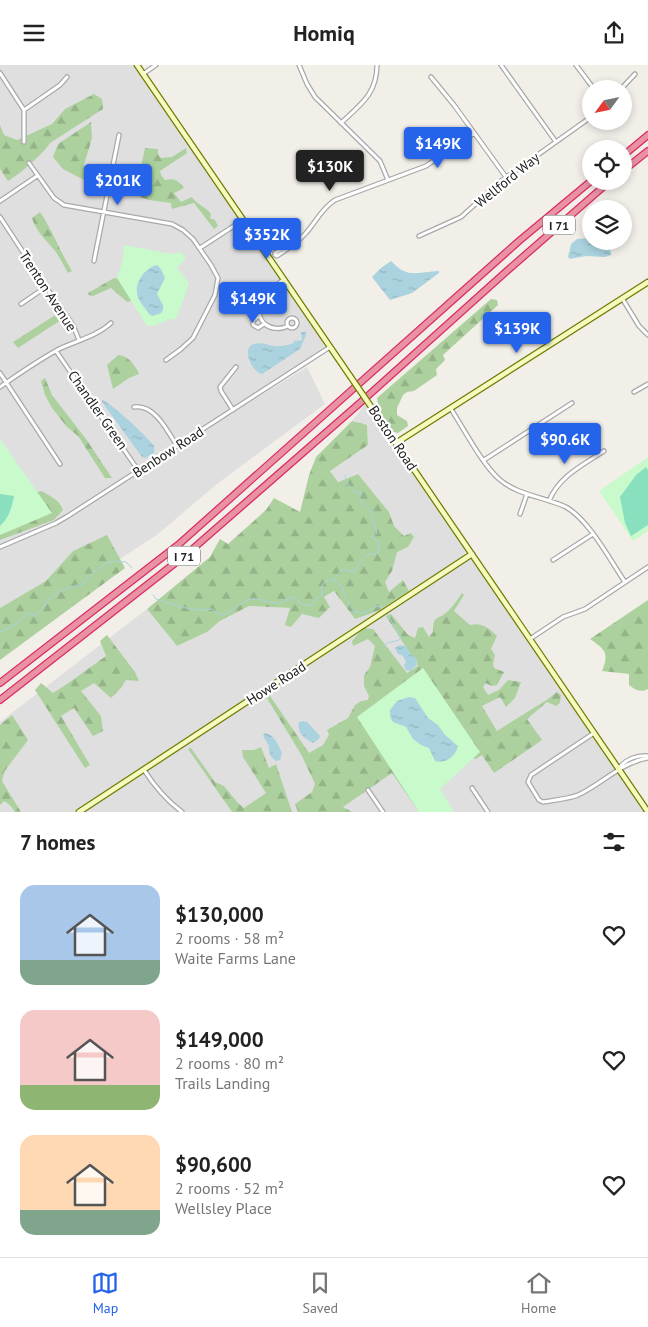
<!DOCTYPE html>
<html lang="en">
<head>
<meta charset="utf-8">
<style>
	:root { --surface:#fff; --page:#f6f6f6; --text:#222; --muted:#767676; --line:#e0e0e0; --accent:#2563eb }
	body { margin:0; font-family:"PT Sans",sans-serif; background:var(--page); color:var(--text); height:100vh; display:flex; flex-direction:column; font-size:19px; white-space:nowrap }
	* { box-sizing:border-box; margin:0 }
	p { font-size:16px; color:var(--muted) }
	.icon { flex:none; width:28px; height:28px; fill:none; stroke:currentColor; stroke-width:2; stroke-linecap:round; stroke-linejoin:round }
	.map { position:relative; height:747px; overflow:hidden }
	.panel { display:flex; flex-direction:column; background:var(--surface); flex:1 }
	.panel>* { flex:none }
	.needle { width:32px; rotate:237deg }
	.fabs { position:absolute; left:582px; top:15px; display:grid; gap:10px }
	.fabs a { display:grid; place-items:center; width:50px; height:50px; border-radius:50%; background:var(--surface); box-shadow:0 2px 8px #0003; font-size:25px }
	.price { position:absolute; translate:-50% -42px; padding:0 11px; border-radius:5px; background:var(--accent); color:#fff; font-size:16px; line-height:32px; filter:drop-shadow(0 1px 2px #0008) }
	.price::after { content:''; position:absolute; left:50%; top:30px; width:15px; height:11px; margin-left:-8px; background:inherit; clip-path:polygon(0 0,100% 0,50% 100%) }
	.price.active { background:#222; color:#fff }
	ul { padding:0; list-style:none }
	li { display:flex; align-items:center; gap:15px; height:125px; padding:0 20px }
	li span { display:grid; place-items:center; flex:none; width:140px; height:100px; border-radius:15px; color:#555 }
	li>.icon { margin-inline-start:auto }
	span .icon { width:60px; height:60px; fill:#fffc; stroke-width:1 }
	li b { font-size:21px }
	h2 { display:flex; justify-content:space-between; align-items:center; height:60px; padding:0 20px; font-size:21px }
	header { display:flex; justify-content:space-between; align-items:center; height:65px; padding:0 20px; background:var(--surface); font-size:22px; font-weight:600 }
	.menu { display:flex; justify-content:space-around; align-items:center; height:70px; border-top:1px solid var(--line); background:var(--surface); font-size:14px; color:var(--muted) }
	.menu a { display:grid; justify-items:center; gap:2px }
	.menu .active { color:var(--accent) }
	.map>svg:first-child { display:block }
	.residential { fill:#e0dfdf }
	.forest { fill:url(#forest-firs) }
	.park { fill:#c8facc }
	.pitch { fill:#88e0be }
	.water { fill:url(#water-ripples) }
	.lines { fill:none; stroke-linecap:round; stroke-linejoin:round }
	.stream { stroke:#aad3df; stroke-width:1 }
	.street-casing { stroke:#a9a9a9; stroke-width:5.5 }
	.secondary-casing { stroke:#707d05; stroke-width:7 }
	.highway-casing { stroke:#dc2a67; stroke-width:8 }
	.street { stroke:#fff; stroke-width:3 }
	.secondary { stroke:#f7fabf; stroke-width:4.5 }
	.highway { stroke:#e892a2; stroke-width:5.5 }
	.secondary-bridge-casing { stroke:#707d05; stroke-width:7; stroke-linecap:butt }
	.secondary-bridge { stroke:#f7fabf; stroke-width:4.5 }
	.labels { text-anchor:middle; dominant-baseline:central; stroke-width:4.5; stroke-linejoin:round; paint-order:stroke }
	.shield { fill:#fff; stroke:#646464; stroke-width:1 }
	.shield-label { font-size:12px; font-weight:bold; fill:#222 }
	.street-label { font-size:14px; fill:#222; stroke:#fff }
</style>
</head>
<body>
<header><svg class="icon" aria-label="menu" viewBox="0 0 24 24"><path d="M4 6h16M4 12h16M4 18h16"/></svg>Homiq<svg class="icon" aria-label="share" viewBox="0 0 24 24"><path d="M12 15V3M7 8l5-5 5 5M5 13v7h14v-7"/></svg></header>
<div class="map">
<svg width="648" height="747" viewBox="0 0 648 747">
	<defs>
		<pattern id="forest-firs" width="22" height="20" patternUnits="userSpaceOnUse" patternTransform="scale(1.25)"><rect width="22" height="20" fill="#add19e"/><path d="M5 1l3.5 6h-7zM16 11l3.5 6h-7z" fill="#95b388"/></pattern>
		<pattern id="water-ripples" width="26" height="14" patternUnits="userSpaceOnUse" patternTransform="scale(1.25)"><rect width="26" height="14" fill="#aad3df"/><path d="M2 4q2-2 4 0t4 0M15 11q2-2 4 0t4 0" fill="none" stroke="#92b5bf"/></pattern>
	</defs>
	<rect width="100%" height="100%" fill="#f2efe9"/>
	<path class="residential" d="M0 0H135L323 275 324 283 66 450 53 457 0 480Z
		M307 302 325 339 217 419 158 469 120 494 0 595V484L65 455 212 360Z
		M365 339 466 485 464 490 430 514 409 526 403 515 389 528 382 510 404 471 393 461 389 447 358 409 337 417 330 405 368 380 367 361 352 356Z
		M471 493 646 747H81L159 697 192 673 466 494Z
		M334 526 355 554 378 546 75 747H0V657L147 544 177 581 207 567 220 556 249 541 290 543 302 549 324 532Z"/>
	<path class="forest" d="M94 29 102 34 103 44 50 78C44 88 19 110 8 116L0 104V60L4 70 17 75 52 59 65 44Z
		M91 57 92 73 84 100 85 108 84 115 63 104 53 92 58 79Z
		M145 83 158 84V89L161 93 172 92 186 83 187 88 160 106 161 110 165 115C174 113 178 115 184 123L174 128 181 137 192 132C197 140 205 141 211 149L210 153 215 155 218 161 214 164 194 138 172 144 171 138 149 135 140 132 139 126 136 124Z
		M40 147C53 166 60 187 72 206L68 208C64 201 60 193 56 187 47 176 36 167 32 153Z
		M114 213 123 214 132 233 131 236 127 237 111 223 93 231 89 230 88 228Z
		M491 234 497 235 498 240 443 290 445 295 436 304 437 310 414 326 407 327 403 330 397 343V350L407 356 408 361 398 368 393 367 379 346 377 333Z
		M57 249 61 255 18 283 13 277Z
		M118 290C128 290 135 300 139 309L129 313 113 324 107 300Z
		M45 313 52 330 86 374 112 413H105L78 371 67 362 52 343 45 330 41 316Z
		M352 356 367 360 368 380 330 406 338 417 358 409 389 447 394 461 404 471 411 468 414 472 408 482 397 487 392 506 385 517 389 527 403 515 409 526 378 546 355 554 334 526 324 532 330 542 319 553 302 549 291 562 285 560 290 543 249 541 220 556 207 567 177 581 147 544 210 492 220 474 228 479 266 445 274 433 300 447 309 410 316 392Z
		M41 426C50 430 60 436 63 445L54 455 0 475V464L33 428Z
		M107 470 125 503 0 595V543L46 516 73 486Z
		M462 528 464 530 454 546 470 560C482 557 489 563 497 571L491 584 495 590 493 599 494 603 504 607 497 620 492 621 485 618 483 622 488 630 499 625 508 615 521 617 515 633 506 642 500 632 482 641 497 666 548 634 557 627 561 630 560 638 556 641 547 637 527 654 542 675 494 708 482 690 476 694 467 691 429 612 437 747H419L392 708 343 742 352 747H298L295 739 312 727 315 719 302 691 265 630 268 628 309 688 323 680 329 670 327 665 348 653 355 640 361 636 368 635 369 631 364 621V610L370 602 375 581 368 574 353 581 352 576 363 563 373 564 407 608 418 601 416 594 409 587 386 551 391 549 408 570 415 573 418 563 423 562 429 572 433 567C433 548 439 556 449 545 454 540 458 534 462 528Z
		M648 535V624C641 628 635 625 629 620V609L602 606C609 588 606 585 590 574Z
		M107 570 135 607 139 616 126 615 121 623 111 633 94 618 81 626 101 651 103 666 93 671 74 643 61 651 90 700 85 703 35 625 41 618 53 628 67 619 106 591 100 576Z
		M12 650 28 675 4 707 2 716 21 747H15L10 740 4 736 0 740V660Z
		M261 682 269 703 276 699 292 747H232L188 684 191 683 215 717 224 721 238 738 244 743 266 728 243 692 242 685H254Z"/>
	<path class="park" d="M124 180 171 189 181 187 186 194 177 202 189 219 176 254C165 253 161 261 147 261L117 213 123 194Z
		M0 374 52 448 0 470Z
		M648 392V466L633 476 599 426Z
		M423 603 480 687 440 724 454 747H419L357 652Z"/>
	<path class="pitch" d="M646 402 648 405V460L631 471 625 458 620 432 636 410Z
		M0 429 14 431C12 442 9 453 0 461Z"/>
	<path class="water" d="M591 173V176H610L611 190 605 192 586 191 570 194 568 192 571 179 577 174Z
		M391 196C408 214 416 207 439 206V208L412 228 390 235 372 212 381 203Z
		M157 200 161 204 165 213 157 229 163 240V245L161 248 153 251 150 250C146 244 138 236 137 228 135 217 146 202 157 200Z
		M301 267H306V270L300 284 262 309C253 308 240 283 254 279 260 277 268 280 274 281 281 282 288 280 294 278V276L302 275Z
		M102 335C110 337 149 373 154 381V388L145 393 142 392 102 337Z
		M400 580 406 581 409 587 416 594 417 600 410 606 406 605 404 601 406 596 402 590 398 589 395 583Z
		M409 632 415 633 428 653 438 660 445 670 458 681C456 691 446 699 435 696L429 683 421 680 413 674 406 662 393 657 390 652V645L397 636Z
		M303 656 307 657 320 671 319 674 313 678C305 674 296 667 299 657Z
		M265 668C275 670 278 680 282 688L280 695 276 696C271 694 268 686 269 681L263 671Z"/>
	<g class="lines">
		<path class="stream" d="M332 516 342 504 353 507 366 490 378 488 379 477 372 472 377 468 370 444C364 442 362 437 359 431L362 429 360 427H355L348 420 345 410
			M153 530 156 534C173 539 194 548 212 544L221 550 225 549 249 534H257L279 539 291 532 299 536 301 539 310 541 322 529 321 522 325 517 330 514 342 521 345 531 354 547 364 548 378 541 383 543
			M0 567 15 560 28 548 35 551C42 546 45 537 52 532 60 525 73 521 83 519 85 514 87 514 90 510 104 498 107 495 126 497L132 503
			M383 582 387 578 399 575 401 572 387 549"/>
		<defs>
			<path id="street" d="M299 0 307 19 315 32 380 96 388 115
				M501 0 556 77
				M576 0 594 24
				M0 8 24 45V77
				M143 9 156 0
				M431 12 454 40 506 112
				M621 24 635 9
				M24 45 60 20 67 12
				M341 58C360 40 377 29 377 0
				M29 98 54 133 64 140 172 159 183 165 193 174 211 200 218 213 215 230 193 273 181 284 166 295
				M0 136 37 111
				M0 152 46 222 73 260 79 275
				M419 171 461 152 501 116 591 52
				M296 177H293L275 188V190L277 191C288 184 297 178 306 168 316 157 321 144 335 135L426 101 474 68
				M200 183 243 155
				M94 196 119 70
				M284 214C276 221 266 228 262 238 253 256 271 269 288 261
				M272 226 286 218
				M622 233 639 261 648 270
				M21 239 46 222
				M259 251 253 256V260L258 263 264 259
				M287 258a5 5 0 1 1 10 0a5 5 0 1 1-10 0Z
				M56 286 138 405
				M0 308 60 399
				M0 322C17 310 41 294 59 284 76 276 97 271 111 258
				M634 327 648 319
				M134 342C155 339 168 367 177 381
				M451 344C464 364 482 399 499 414 517 430 544 432 566 442 589 455 610 495 625 517
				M233 345 221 326 220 322 236 302
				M484 395 572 338
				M549 436C559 411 583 400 604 386
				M520 449 527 429
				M0 482 56 458 68 451 330 282
				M553 495 593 469
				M530 574 563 552 585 544 648 502
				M594 668 531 710 528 717 539 735 543 737C554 735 568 734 578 730 602 719 620 698 648 693
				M619 703C626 694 637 690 648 691
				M144 705C155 722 166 735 182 747
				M472 723 488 747
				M368 725 383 747"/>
			<path id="secondary" d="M137 0 350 311
				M374 346 648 747
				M396 378 648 217
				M79 747 472 489"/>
			<path id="highway" d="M624 90 648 70
				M624 105 648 86
				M0 618 178 480 519 176 591 116
				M0 635 188 488 361 337 508 205 610 116"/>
		</defs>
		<use href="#street" class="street-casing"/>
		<use href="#secondary" class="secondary-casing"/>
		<use href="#highway" class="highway-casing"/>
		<use href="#street" class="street"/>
		<use href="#secondary" class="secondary"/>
		<use href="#highway" class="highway"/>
		<defs>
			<path id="secondary-bridge" d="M350 311 374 346"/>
		</defs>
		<use href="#secondary-bridge" class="secondary-bridge-casing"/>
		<use href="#secondary-bridge" class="secondary-bridge"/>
	</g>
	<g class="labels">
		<g class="shield">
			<rect x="543" y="150.5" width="32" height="19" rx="4"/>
			<rect x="168" y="481.5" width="32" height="19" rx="4"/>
		</g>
		<g class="shield-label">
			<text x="559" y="160">I 71</text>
			<text x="184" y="491">I 71</text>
		</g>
		<g class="street-label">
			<text transform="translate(507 115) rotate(-39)">Wellford Way</text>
			<text transform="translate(48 226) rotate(57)">Trenton Avenue</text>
			<text transform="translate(98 345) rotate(55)">Chandler Green</text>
			<text transform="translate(393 373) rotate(56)">Boston Road</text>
			<text transform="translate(168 387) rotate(-33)">Benbow Road</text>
			<text transform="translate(276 618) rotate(-33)">Howe Road</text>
		</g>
	</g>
</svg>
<div class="fabs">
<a><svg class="needle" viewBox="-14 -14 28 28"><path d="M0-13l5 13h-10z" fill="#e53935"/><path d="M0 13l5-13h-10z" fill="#767676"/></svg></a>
<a><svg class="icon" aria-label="locate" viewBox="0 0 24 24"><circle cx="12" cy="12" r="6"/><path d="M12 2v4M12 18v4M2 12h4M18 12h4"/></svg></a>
<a><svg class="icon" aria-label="layers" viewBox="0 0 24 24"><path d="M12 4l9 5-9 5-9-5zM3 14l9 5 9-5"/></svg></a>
</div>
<b class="price" style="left:438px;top:104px">$149K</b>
<b class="price active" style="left:330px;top:127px">$130K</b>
<b class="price" style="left:118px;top:141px">$201K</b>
<b class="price" style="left:267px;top:195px">$352K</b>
<b class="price" style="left:253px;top:259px">$149K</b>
<b class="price" style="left:517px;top:289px">$139K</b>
<b class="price" style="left:565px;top:400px">$90.6K</b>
</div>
<section class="panel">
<h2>7 homes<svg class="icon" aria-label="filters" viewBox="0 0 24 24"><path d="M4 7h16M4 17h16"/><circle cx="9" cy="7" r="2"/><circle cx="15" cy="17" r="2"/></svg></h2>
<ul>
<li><span style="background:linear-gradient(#a9c7e8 75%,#7fa58c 0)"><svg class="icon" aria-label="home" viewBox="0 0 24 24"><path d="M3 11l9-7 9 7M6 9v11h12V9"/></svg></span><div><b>$130,000</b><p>2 rooms · 58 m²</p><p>Waite Farms Lane</p></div><svg class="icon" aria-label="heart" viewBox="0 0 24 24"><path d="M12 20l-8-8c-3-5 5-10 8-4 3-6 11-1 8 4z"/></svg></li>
<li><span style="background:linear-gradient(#f6c9c9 75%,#8fb573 0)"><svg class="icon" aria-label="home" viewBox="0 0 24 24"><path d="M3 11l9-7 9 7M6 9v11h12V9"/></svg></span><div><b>$149,000</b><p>2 rooms · 80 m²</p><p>Trails Landing</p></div><svg class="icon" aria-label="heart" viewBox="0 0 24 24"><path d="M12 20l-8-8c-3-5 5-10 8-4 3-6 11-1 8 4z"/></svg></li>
<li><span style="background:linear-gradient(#ffd9b3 75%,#7fa58c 0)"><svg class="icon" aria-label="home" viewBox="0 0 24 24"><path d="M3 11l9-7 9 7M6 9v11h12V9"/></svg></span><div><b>$90,600</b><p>2 rooms · 52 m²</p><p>Wellsley Place</p></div><svg class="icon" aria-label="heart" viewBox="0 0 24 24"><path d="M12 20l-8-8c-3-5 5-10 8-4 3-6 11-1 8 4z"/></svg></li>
</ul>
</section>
<nav class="menu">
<a class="active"><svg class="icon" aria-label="map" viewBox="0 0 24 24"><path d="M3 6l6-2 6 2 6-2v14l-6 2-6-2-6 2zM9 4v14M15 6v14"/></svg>Map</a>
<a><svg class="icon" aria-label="saved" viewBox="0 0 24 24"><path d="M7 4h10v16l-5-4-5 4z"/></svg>Saved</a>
<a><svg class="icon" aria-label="home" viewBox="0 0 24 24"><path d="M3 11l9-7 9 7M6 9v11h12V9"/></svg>Home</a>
</nav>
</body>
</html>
